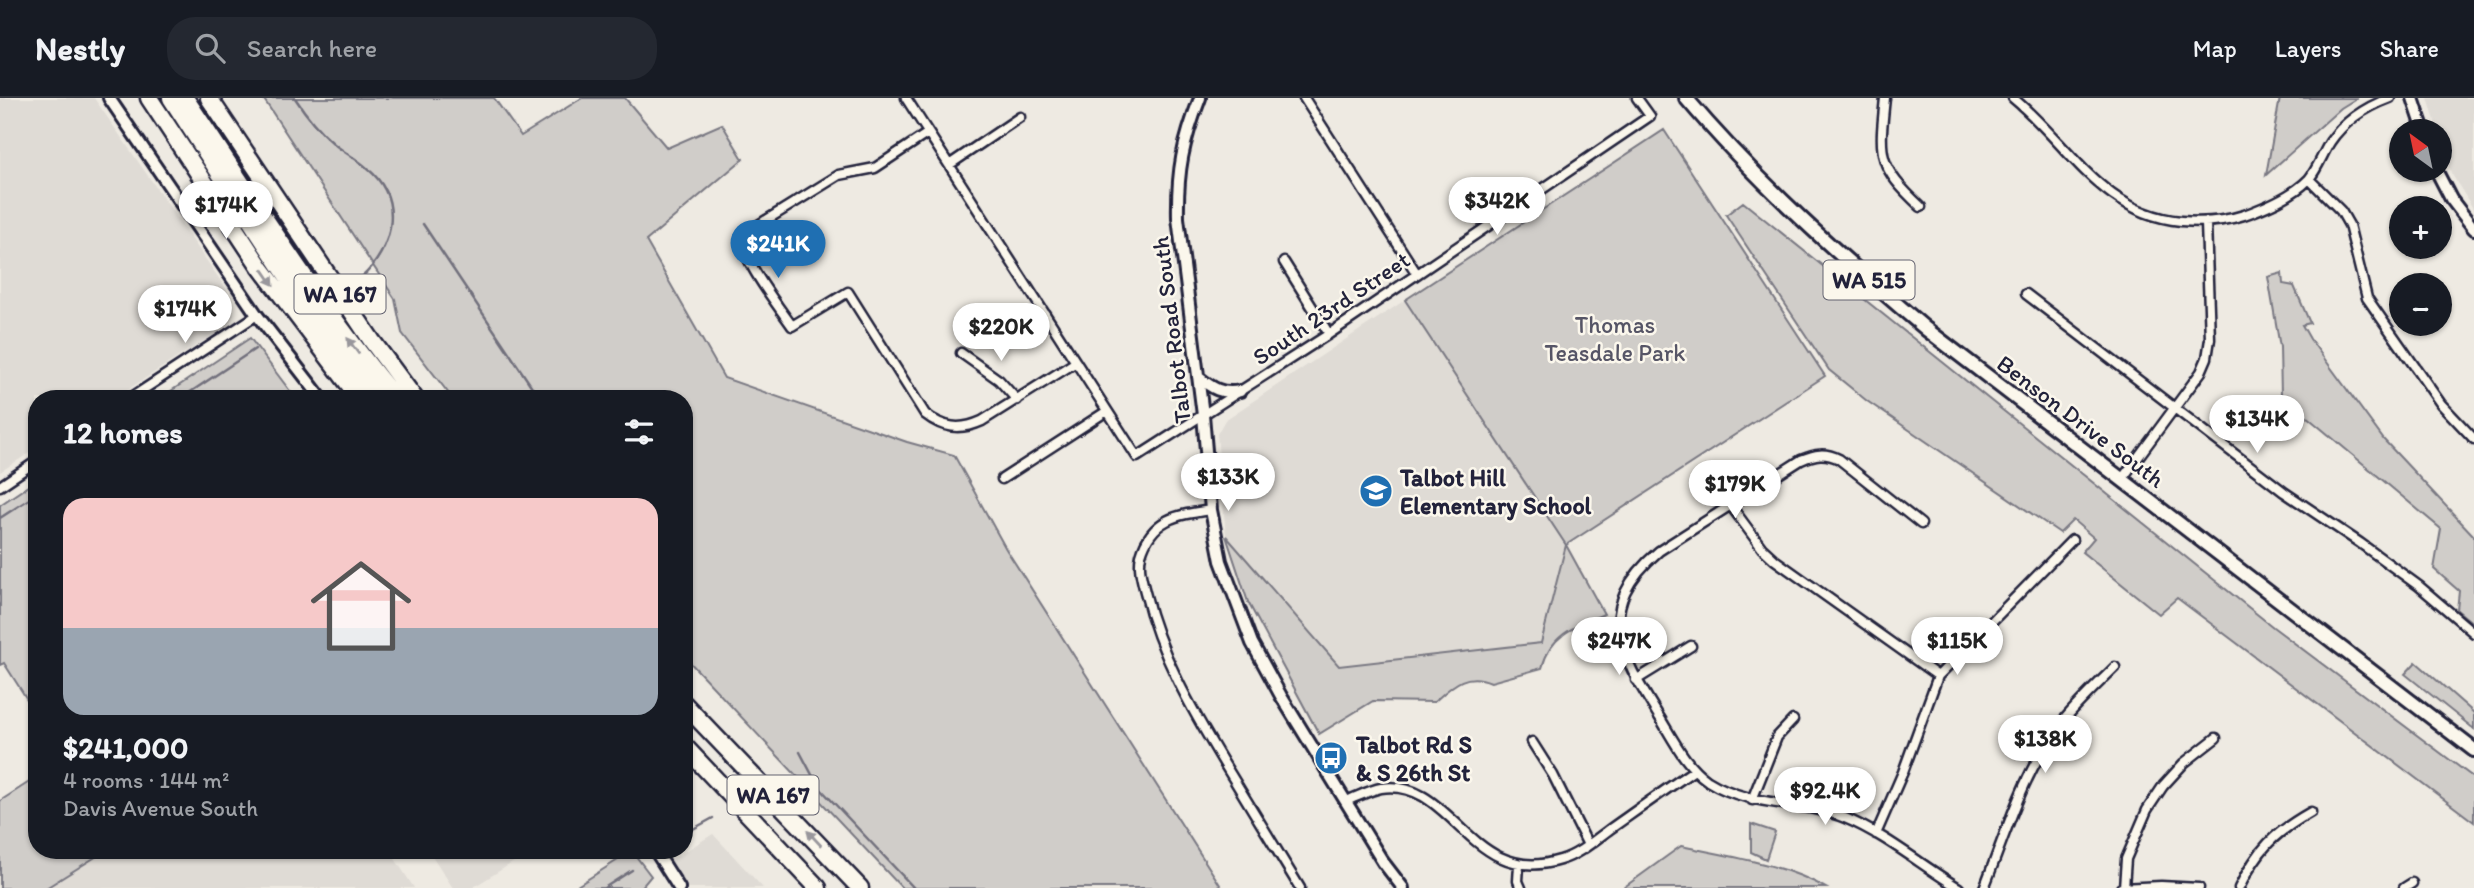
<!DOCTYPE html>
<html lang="en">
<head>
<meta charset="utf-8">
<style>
	:root { --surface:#171b24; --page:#242831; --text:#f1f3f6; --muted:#9ea1a6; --line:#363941; --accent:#1f6fb2 }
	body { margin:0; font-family:Itim,sans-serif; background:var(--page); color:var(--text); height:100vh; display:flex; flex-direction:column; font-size:26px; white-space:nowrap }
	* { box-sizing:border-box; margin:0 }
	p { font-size:23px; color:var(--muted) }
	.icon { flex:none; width:38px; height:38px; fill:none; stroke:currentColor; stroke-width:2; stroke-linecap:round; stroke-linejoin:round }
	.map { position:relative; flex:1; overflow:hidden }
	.panel { position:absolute; left:28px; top:292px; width:665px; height:469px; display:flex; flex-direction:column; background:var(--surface); border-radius:28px; box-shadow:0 2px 5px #0004 }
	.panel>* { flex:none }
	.needle { width:46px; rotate:327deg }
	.fabs { position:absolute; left:2389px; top:21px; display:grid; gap:14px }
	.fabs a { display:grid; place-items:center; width:63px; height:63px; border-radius:50%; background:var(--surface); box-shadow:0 2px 5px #0004; font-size:35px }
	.price { position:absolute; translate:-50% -60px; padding:0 16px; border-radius:24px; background:#fff; color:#222; font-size:23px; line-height:46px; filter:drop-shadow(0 2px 4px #0008) }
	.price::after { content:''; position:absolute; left:50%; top:42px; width:21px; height:16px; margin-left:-10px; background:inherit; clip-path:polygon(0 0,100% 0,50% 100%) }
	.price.on { background:var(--accent); color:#fff }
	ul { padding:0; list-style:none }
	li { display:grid; align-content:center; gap:14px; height:371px; padding:0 35px }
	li+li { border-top:2px solid var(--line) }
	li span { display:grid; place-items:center; height:217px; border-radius:21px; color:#555 }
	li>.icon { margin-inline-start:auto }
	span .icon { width:126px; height:126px; fill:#fffc; stroke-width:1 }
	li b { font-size:30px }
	h2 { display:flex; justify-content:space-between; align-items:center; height:84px; padding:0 35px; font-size:30px }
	header { display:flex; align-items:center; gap:42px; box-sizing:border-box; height:98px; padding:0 35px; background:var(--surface); border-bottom:2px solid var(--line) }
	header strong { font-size:33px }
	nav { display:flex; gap:38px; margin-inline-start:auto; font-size:24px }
	.search { width:490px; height:63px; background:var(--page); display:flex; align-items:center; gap:18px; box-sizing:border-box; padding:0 24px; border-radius:28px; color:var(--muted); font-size:26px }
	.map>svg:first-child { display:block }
	.built { fill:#dfdbd5 }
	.green { fill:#d0cdc9; stroke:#797882; stroke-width:2 }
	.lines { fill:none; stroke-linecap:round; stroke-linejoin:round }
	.stream { stroke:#716f7c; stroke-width:2.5 }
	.minor-casing { stroke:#22223b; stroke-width:13 }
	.tertiary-casing { stroke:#22223b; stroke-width:16 }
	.primary-casing { stroke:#22223b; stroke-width:18 }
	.motorway-casing { stroke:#22223b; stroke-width:21 }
	.minor { stroke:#fbf7ec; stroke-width:8 }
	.tertiary { stroke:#fbf7ec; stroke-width:10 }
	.primary { stroke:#fbf7ec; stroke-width:12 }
	.motorway { stroke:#fbf7ec; stroke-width:16 }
	.oneway { fill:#99979c }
	.labels { text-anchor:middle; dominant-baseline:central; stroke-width:5; stroke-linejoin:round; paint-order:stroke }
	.shield { fill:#fbf7ec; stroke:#636270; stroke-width:2 }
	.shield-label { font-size:23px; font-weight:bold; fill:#22223b }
	.street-label { font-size:24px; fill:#22223b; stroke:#fbf7ec }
	.park-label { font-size:24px; fill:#565566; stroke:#fbf7ec }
	.poi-label { font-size:24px; font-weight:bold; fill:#22223b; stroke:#fbf7ec; text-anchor:start }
</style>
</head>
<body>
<header>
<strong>Nestly</strong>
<div class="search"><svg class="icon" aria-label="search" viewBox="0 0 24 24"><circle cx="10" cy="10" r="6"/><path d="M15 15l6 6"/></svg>Search here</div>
<nav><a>Map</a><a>Layers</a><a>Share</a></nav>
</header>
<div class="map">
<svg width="2474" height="790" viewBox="0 0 2474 790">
	<rect width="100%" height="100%" fill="#eeeae2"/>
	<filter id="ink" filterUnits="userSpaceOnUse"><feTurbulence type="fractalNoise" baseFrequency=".0143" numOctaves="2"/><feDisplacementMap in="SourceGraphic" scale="14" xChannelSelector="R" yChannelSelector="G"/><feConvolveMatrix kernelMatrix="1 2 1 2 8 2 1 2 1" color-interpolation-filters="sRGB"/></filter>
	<g filter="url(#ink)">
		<path class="built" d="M0 0H94L227 192 234 217 228 227 113 301H37V350L0 374Z
			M2428 0H2474V112L2451 75Z
			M1405 202 1566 448 1554 546 1341 574 1226 438 1217 336 1225 322Z
			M713 736 763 790H687L670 763Z
			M71 752 390 753 414 790H13Z
			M429 753H531L472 790H453Z"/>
		<path class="green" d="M263 0H494L521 38 582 0H625L667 50 722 26 743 61 646 143 724 280 907 344 954 357 1006 451 1222 790H902L684 558V301H453L402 235 395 201Z
			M2280 0H2357L2341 10 2266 77Z
			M1664 32 1825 278 1566 447 1604 516C1575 528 1550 537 1542 570L1491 584C1465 573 1452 588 1434 604L1373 603 1319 636 1248 504 1226 438 1339 568 1541 545 1566 447 1405 202Z
			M1743 104 2273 529 2474 680V724L2177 500 2159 516 2082 454 2094 440 2073 422 2060 435 1867 303 1829 272 1726 117Z
			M2282 175 2283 186 2294 188 2310 225 2302 227 2310 241 2384 342 2474 438V526L2457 512 2459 493 2434 471 2441 431 2281 297 2280 249 2268 179Z
			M250 240 296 301H159Z
			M37 382V617L4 565 0 567V407Z
			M2416 564 2474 615V631L2405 576Z
			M37 679V752L105 753 46 790H0V703Z
			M1751 726 1775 734 1766 761 1751 754Z
			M1681 748C1727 758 1785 766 1826 790H1623Z
			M632 753 651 778 641 790H574Z"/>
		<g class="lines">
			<path class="stream" d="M295 0C306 17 318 32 333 45 344 55 358 61 368 71 405 102 393 151 361 180
				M423 126 540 301
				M180 301 255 251
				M0 420 37 396
				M800 654 818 688 914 790
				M684 736 713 720
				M604 790 632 772"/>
			<defs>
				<path id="minor" d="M906 0 1137 359 1329 236 1650 18 1637 0
					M1304 0 1417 176
					M1885 0C1879 58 1877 68 1921 109
					M2013 0C2070 47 2101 115 2181 123 2203 125 2222 124 2244 117 2266 109 2293 98 2309 81 2318 70 2323 55 2330 44 2345 22 2366 9 2390 0
					M928 35 875 70 839 77 755 129C749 133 744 139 744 147 744 164 781 212 792 228L848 194 925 316C943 330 960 333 982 323L1076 264
					M949 67 1020 19
					M2309 81 2341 113 2349 127 2367 200 2441 306 2474 341
					M1284 164 1329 236
					M2026 196 2284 394 2360 445 2419 488 2474 535
					M961 255 999 282 1017 302
					M129 301 257 217
					M1002 381 1107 313
					M2122 381 2201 274 2207 260 2210 241 2206 125
					M0 388 37 363
					M1731 408 1762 450 1775 462 1938 578
					M1211 412C1177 417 1152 420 1141 457 1138 469 1142 482 1145 494 1160 557 1192 612 1225 667 1250 708 1275 749 1300 790
					M1921 426 1839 361C1825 354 1815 356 1801 362L1659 453C1591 511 1621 557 1660 620 1674 643 1686 668 1708 683 1751 710 1800 702 1845 720 1886 737 1921 767 1959 790
					M1636 582 1691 548
					M1532 644 1553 677 1588 747
					M1752 702 1777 639 1793 622
					M1346 703C1357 699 1370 692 1381 690 1453 679 1470 790 1560 762 1578 757 1595 742 1610 731 1637 712 1665 692 1693 673
					M1876 736 1903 674 1938 578 2072 442
					M1519 767 1518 783 1521 790
					M2124 789 2126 761 2147 712 2163 688 2184 665 2216 640
					M1984 790C2006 735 2023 675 2059 628 2075 607 2096 588 2115 569
					M2121 790 2161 788 2199 790
					M2239 790C2258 751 2274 735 2311 714
					M2404 790 2412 785"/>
				<path id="tertiary" d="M109 0 257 217 322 301
					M1200 0C1183 44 1177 72 1178 120L1203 317 1211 412 1221 463 1252 545 1281 598 1383 764 1403 790
					M2413 0 2424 33
					M2436 72 2451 101 2474 131
					M1198 279C1212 290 1222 297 1240 293
					M655 752 679 790"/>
				<path id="primary" d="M1686 0C1758 85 1841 159 1926 231L2474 652"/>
				<path id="motorway" d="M149 0 261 170 360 301
					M171 0C237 101 301 206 377 301
					M185 0C253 102 318 206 396 301
					M209 0 372 243 415 301
					M684 606 860 790
					M684 648 818 790"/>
			</defs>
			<use href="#minor" class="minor-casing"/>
			<use href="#tertiary" class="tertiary-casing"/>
			<use href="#primary" class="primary-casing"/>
			<use href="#motorway" class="motorway-casing"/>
			<use href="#minor" class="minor"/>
			<use href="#tertiary" class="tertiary"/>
			<use href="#primary" class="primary"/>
			<use href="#motorway" class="motorway"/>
		</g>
		<defs><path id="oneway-solid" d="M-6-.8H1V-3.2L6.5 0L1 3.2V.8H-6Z" transform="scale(1.75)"/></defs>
		<g class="oneway">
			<use href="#oneway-solid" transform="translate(268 179) rotate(55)"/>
			<use href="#oneway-solid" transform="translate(353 248) rotate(-126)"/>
			<use href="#oneway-solid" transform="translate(814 740) rotate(-133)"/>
		</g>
	</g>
	<defs>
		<symbol id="school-disc" viewBox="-11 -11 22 22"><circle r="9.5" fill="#1f6fb2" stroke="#fbf7ec"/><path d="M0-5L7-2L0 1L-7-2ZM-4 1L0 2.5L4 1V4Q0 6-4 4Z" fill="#fff"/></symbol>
		<symbol id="bus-disc" viewBox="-11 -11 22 22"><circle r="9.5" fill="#1f6fb2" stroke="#fbf7ec"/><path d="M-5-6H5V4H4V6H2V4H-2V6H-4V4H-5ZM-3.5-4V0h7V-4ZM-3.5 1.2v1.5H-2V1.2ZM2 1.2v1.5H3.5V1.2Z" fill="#fff"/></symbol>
	</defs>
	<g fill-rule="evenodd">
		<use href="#school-disc" x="1357" y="374" width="38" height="38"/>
		<use href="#bus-disc" x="1312" y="641" width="38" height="38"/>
	</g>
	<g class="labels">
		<g class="shield">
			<rect x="1823.5" y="162.5" width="91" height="39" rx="5"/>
			<rect x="294.5" y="176.5" width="91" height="39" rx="5"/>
			<rect x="727.5" y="677.5" width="91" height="39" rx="5"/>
		</g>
		<g class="shield-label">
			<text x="1869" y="182">WA 515</text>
			<text x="340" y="196">WA 167</text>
			<text x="773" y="697">WA 167</text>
		</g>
		<g class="street-label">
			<text transform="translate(1331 210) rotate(-34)">South 23rd Street</text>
			<text transform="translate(1171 232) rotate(-97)">Talbot Road South</text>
			<text transform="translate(2081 323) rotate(37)">Benson Drive South</text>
		</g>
		<g class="park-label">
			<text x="1615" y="226">Thomas<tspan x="1615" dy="28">Teasdale Park</tspan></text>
		</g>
		<g class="poi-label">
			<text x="1400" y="379">Talbot Hill<tspan x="1400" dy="28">Elementary School</tspan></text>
			<text x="1356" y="646">Talbot Rd S<tspan x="1356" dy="28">&amp; S 26th St</tspan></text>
		</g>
	</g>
</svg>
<div class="fabs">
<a><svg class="needle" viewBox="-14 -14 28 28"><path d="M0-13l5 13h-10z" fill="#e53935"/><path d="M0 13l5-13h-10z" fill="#9ea1a6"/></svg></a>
<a>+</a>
<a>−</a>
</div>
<b class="price" style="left:1497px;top:139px">$342K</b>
<b class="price" style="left:226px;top:143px">$174K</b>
<b class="price on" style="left:778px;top:182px">$241K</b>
<b class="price" style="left:185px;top:247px">$174K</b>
<b class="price" style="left:1001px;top:265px">$220K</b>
<b class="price" style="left:2257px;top:357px">$134K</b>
<b class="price" style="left:1228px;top:415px">$133K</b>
<b class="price" style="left:1735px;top:422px">$179K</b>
<b class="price" style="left:1619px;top:579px">$247K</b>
<b class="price" style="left:1957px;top:579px">$115K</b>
<b class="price" style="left:2045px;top:677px">$138K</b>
<b class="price" style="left:1825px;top:729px">$92.4K</b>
<section class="panel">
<h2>12 homes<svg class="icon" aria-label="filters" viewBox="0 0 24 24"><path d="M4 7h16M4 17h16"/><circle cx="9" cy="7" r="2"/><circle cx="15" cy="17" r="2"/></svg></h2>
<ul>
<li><span style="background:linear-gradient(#f6c9c9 60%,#9aa5b1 0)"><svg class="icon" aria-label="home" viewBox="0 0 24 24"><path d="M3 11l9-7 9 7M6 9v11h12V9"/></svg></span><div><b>$241,000</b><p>4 rooms · 144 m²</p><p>Davis Avenue South</p></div></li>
</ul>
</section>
</div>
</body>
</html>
